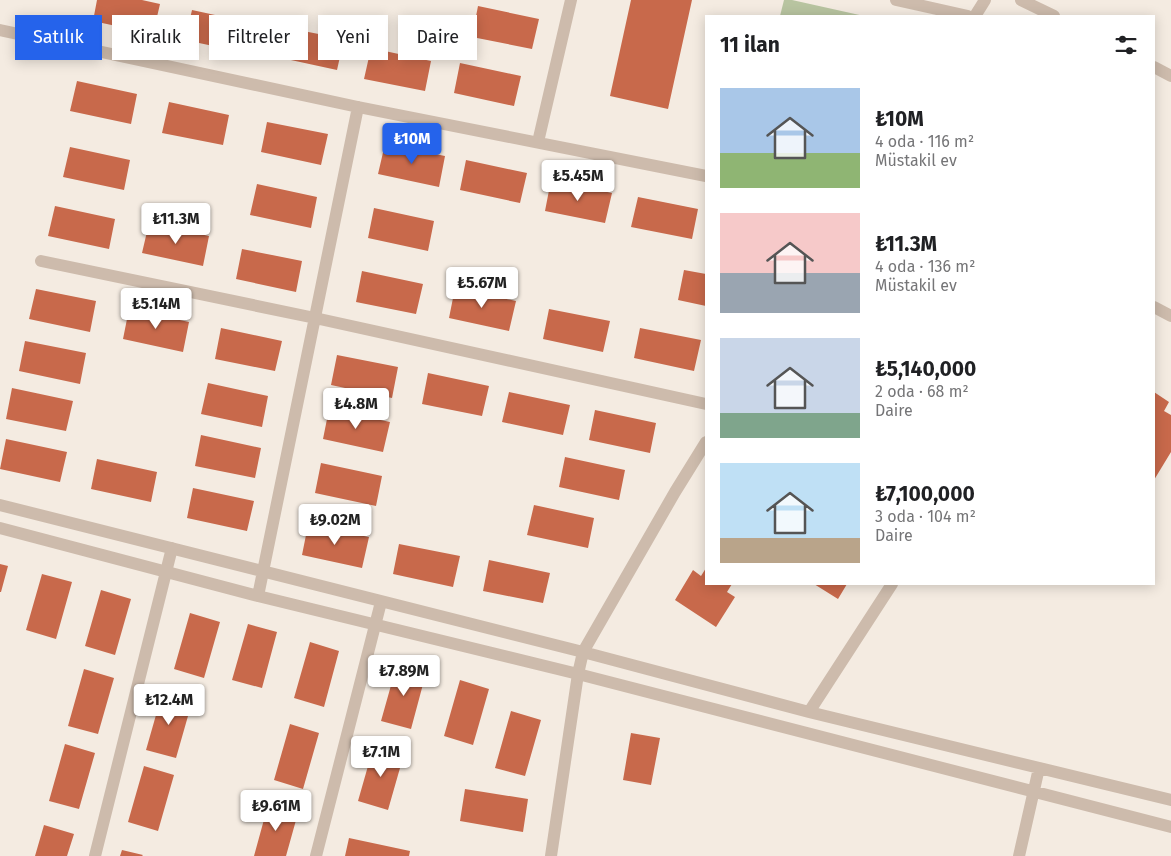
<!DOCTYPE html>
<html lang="tr">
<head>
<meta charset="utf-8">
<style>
	:root { --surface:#fff; --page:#f6f6f6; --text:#202124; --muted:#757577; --accent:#2563eb }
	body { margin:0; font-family:"Fira Sans",sans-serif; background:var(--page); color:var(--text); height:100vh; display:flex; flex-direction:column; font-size:19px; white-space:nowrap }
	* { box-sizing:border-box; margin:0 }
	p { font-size:16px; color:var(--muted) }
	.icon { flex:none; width:28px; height:28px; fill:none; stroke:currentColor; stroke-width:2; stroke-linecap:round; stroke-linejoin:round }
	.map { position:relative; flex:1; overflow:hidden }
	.details { position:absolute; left:705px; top:15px; width:450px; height:570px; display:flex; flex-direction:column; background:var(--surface); border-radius:0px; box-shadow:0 2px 12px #0003 }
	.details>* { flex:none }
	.guide { position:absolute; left:15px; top:15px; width:475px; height:45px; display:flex; gap:10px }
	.price { position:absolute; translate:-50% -42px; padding:0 11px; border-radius:5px; background:#fff; color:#222; font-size:16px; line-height:32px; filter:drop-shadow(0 1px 2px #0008) }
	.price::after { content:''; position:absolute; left:50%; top:30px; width:15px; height:11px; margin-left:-8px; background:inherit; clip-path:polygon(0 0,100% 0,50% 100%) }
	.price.active { background:var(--accent); color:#fff }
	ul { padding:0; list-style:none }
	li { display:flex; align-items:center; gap:15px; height:125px; padding:0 15px }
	li span { display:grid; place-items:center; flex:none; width:140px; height:100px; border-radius:0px; color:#555 }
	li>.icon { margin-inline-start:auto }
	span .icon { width:60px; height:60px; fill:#fffc; stroke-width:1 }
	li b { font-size:21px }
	h2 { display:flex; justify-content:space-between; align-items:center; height:60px; padding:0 15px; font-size:21px }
	.tag { padding:0 18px; border-radius:0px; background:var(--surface); box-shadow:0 2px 12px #0003; font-size:18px; line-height:45px }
	.tag.active { background:var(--accent); color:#fff }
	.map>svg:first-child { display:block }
	.green { fill:#b8c4a0 }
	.building { fill:#c8694b }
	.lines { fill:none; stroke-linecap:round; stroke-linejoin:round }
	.minor { stroke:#cdbbac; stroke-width:12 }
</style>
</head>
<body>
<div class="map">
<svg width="1171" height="856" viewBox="0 0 1171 856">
	<rect width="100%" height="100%" fill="#f4ebe1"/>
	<path class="green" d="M784 0H792L864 16H780Z"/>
	<path class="building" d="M97 0H142L160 4 153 34 93 21Z
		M631 0H692L668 109 610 96Z
		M478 6 539 19 532 49 472 37Z
		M192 10 252 23 246 53 185 40Z
		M283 27 344 39 337 70 277 57Z
		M371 48 431 61 425 91 364 79Z
		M460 63 521 76 514 106 454 93Z
		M77 81 137 94 131 124 70 111Z
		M169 102 229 115 223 145 162 133Z
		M267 122 328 134 321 165 261 152Z
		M385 144 445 156 439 187 378 174Z
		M70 147 130 160 124 190 63 177Z
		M466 160 527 173 520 203 460 190Z
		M551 180 612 193 605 223 545 211Z
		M257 184 317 197 311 228 250 215Z
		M638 197 698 209 692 239 631 227Z
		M55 206 115 219 109 249 48 236Z
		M374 208 434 221 428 251 368 238Z
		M149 223 209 236 203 266 142 253Z
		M242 249 302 261 296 292 236 279Z
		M684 270 706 274V306L678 300Z
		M362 271 423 284 416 314 356 302Z
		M455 288 516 301 509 331 449 318Z
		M36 289 96 301 90 332 29 319Z
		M129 309 189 322 183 352 123 339Z
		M549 309 610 321 603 352 543 339Z
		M221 328 282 341 275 371 215 359Z
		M640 328 701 340 694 371 634 358Z
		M25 341 86 353 80 384 19 371Z
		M337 355 398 367 392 398 331 385Z
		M428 373 489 386 482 416 422 404Z
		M208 383 268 396 262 427 201 414Z
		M12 388 73 401 66 431 6 419Z
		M509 392 570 405 563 435 502 422Z
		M1154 392 1169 402 1164 411 1171 415V452L1154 480Z
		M329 409 390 422 383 452 323 439Z
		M595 410 656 423 650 453 589 440Z
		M201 435 261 448 255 478 195 466Z
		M6 439 67 452 60 482 0 469Z
		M565 457 625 470 619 500 559 487Z
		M97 459 157 472 151 502 91 489Z
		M321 463 382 476 376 506 315 493Z
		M193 488 254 501 247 531 187 518Z
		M534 505 594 518 588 548 527 535Z
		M308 525 369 537 362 568 302 555Z
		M399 544 460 556 453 587 393 574Z
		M489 560 550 573 543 603 483 591Z
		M0 564 8 566 1 592H0Z
		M706 568V584H732L727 592 735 597 716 627 675 600 693 570 701 576Z
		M42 574 72 582 56 639 26 630Z
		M814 584H847L838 599Z
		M101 590 131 599 115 655 85 646Z
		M190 613 220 622 204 678 174 669Z
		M248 624 277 632 262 688 232 680Z
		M310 642 339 651 324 707 294 698Z
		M397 664 426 673 411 729 381 721Z
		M84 669 114 678 98 734 68 726Z
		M460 680 489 689 473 745 444 736Z
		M162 694 192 702 176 758 146 750Z
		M511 711 541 720 525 776 495 768Z
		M290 724 319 733 303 789 274 780Z
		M631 733 660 738 651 785 623 780Z
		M65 744 95 753 79 809 49 801Z
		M374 745 404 754 388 810 358 801Z
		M144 766 174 775 158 831 128 822Z
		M465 789 528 799 523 832 460 821Z
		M268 805 298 813 286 856H254Z
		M44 825 74 834 67 856H35Z
		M349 838 410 851 409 856H345Z
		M122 850 143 855 142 856H120Z"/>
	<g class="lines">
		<path class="minor" d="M896 0 968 16
			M1021 0 1054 16
			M975 16 985 0
			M0 30 358 107 706 176
			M1154 67 1171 76
			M538 142 571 0
			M41 261 315 318 706 404
			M1154 307 1171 316
			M0 505 583 652 809 712 1171 800
			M0 528 258 596 578 674 1171 827
			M258 596 358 107
			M809 712 892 584
			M95 856 172 548
			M316 856 381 602
			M551 856 578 674 583 652 675 492 706 442
			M1019 856 1039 768"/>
	</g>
</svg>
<b class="price active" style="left:412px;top:165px">₺10M</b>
<b class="price" style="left:578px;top:202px">₺5.45M</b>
<b class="price" style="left:176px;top:245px">₺11.3M</b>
<b class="price" style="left:482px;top:309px">₺5.67M</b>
<b class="price" style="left:156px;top:330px">₺5.14M</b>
<b class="price" style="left:356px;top:430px">₺4.8M</b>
<b class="price" style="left:335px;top:546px">₺9.02M</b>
<b class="price" style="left:404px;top:697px">₺7.89M</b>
<b class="price" style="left:169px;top:726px">₺12.4M</b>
<b class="price" style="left:381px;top:778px">₺7.1M</b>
<b class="price" style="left:276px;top:832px">₺9.61M</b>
<div class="guide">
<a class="tag active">Satılık</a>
<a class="tag">Kiralık</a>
<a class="tag">Filtreler</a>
<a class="tag">Yeni</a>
<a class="tag">Daire</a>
</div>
<section class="details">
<h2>11 ilan<svg class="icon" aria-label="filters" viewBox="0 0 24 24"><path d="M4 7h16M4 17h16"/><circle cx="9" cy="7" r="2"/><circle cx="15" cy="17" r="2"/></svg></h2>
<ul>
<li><span style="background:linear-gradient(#a9c7e8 65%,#8fb573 0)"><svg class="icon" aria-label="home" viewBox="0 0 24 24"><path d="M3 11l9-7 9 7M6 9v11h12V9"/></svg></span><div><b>₺10M</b><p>4 oda · 116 m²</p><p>Müstakil ev</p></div></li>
<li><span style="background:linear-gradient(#f6c9c9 60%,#9aa5b1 0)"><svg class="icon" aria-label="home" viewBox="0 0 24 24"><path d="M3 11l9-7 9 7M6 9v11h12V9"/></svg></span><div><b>₺11.3M</b><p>4 oda · 136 m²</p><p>Müstakil ev</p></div></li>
<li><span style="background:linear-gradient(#c9d6e8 75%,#7fa58c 0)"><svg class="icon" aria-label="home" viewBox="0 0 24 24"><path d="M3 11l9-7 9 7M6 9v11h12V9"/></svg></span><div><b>₺5,140,000</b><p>2 oda · 68 m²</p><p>Daire</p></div></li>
<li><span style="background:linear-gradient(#bfe0f5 75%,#b9a48a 0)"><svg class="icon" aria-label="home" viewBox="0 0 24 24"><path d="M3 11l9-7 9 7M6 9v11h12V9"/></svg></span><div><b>₺7,100,000</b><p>3 oda · 104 m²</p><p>Daire</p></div></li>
</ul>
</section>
</div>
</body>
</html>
